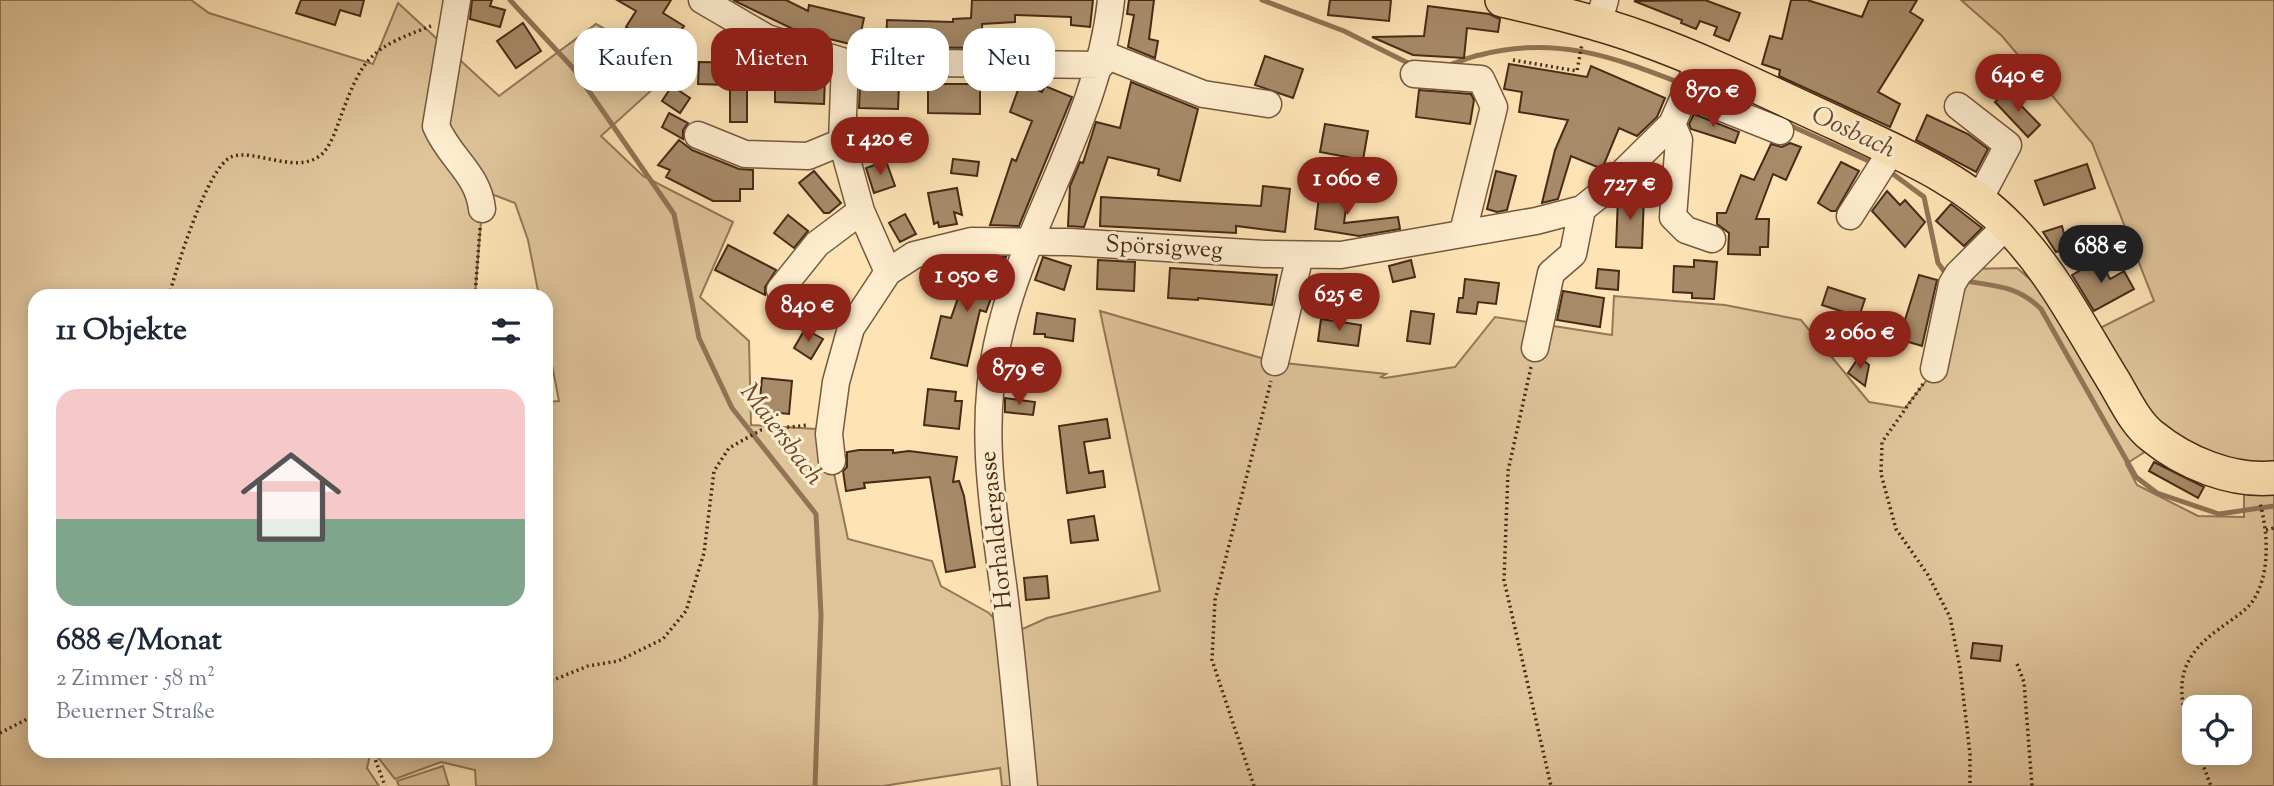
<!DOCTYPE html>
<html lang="de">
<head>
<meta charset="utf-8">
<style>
	:root { --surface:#fff; --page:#f6f6f7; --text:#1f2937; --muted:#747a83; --line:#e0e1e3; --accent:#8f2418 }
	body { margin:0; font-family:"Sorts Mill Goudy",serif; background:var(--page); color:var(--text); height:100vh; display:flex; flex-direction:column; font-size:26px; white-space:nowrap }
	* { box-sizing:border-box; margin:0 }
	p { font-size:23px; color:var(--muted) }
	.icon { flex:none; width:38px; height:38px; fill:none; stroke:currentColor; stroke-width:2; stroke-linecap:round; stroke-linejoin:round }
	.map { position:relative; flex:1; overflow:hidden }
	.side { position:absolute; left:28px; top:289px; width:525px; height:469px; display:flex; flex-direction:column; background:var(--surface); border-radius:21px; box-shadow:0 4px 18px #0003 }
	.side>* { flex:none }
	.hud { position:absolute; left:574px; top:28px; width:665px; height:63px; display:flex; gap:14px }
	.controls { position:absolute; left:2182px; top:695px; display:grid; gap:14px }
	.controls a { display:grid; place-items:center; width:70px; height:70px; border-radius:14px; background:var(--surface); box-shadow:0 4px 18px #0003; font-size:35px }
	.price { position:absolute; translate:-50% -60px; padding:0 16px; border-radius:24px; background:var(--accent); color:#fff; font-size:23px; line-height:46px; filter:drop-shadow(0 2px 4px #0008) }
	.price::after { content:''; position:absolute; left:50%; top:42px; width:21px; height:16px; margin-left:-10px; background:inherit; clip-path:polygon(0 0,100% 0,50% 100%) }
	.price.active { background:#222; color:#fff }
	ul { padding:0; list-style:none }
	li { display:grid; align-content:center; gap:14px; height:371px; padding:0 28px }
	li+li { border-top:2px solid var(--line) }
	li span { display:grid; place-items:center; height:217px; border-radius:21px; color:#555 }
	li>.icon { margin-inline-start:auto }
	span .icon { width:126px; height:126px; fill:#fffc; stroke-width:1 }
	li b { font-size:30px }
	h2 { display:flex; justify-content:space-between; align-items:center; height:84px; padding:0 28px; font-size:30px }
	.chip { padding:0 24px; border-radius:21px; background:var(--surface); box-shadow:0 4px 18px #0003; font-size:24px; line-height:63px }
	.chip.active { background:var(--accent); color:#fff }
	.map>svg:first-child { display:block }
	.green { fill:#dfc49a; stroke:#947758; stroke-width:2; fill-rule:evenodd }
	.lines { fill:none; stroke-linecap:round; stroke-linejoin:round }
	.stream { stroke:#907455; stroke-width:5 }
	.building { fill:#a78b69; stroke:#482a16; stroke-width:2 }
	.minor-casing { stroke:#76583e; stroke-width:29 }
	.major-casing { stroke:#482a16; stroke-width:36 }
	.path { stroke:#482a16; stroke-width:3.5; stroke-dasharray:2 3.5; stroke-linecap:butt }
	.minor { stroke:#feedcf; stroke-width:26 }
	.major { stroke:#fee4b5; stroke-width:33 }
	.labels { text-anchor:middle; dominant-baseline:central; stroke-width:6; stroke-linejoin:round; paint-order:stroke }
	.street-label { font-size:24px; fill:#482a16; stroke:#feedcf }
	.water-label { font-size:26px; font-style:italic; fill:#664930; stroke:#feedcf }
</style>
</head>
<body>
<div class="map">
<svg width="2274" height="786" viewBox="0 0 2274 786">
	<rect width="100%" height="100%" fill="#fee4b5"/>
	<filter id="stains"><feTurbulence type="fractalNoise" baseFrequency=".00286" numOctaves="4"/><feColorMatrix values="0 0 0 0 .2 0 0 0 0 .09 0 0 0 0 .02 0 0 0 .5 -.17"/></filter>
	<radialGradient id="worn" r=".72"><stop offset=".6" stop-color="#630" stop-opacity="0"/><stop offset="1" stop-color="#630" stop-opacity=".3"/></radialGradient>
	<path class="green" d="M0 0H191L209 13 373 64 398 3 499 96 596 24 676 68 601 136 643 176 733 222 700 297 749 341 751 425 817 429 831 459 848 539 932 561 941 586 989 613 1009 635 1047 618 1160 591 1100 311 1275 362 1386 374 1381 377 1385 378 1455 367 1495 317 1612 335 1614 296 1725 305 1801 320 1869 402 1905 408 1947 354 1964 269 2017 268 2045 292 2151 448 2126 464 2137 485 2198 516 2244 517V492L2274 489V786H1002L1000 768 883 786H476L475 770 441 762 395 779 373 751H546V402L559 401 546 333V296H539L528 240 515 203 481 190 482 209 475 296H35V751H371L367 768 379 786H0ZM2194 707H2240V752H2194Z
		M1961 0H2274V463L2229 462 2165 429 2131 392 2096 330 2154 301 2092 143 2002 36Z
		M443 766 449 786H399L397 781Z"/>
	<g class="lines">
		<path class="stream" d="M510 0 573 68 674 214 699 338 732 408 816 514 821 615 815 786
			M1262 0 1344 31 1412 65
			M1449 65C1459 62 1469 57 1480 55 1555 35 1614 57 1683 84
			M1787 124 1873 163
			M1889 171 1924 197 1938 263 1947 275
			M1965 281C1996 286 2018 286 2041 309L2136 477 2157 493 2219 514 2274 506"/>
	</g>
	<path class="building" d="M301 0H364L360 16 340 10 335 25 296 13Z
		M472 0H492L490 6 505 10 500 27 470 19Z
		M617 0H671L663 13 684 26 668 52 626 27 636 11Z
		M733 0H786L808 11 809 5 864 18 858 46 797 31Z
		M972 0H1093L1090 27 1071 25V17L1015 15V22L982 24 983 48 886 47 887 20 953 22V19L971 18Z
		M1129 0H1154L1149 39 1158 41 1155 58 1128 47 1134 15 1127 14Z
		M1330 0H1391L1389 21 1328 15Z
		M1705 0 1740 13 1729 41 1714 35 1717 27 1700 21 1696 29 1681 23 1682 20 1634 1Z
		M1791 0H1807L1862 17 1869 0H1917L1910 12 1923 20 1878 92 1900 104 1890 127 1779 76 1780 70 1762 64 1770 36 1782 39Z
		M1428 6 1489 14 1500 19 1498 32 1467 28 1464 58 1413 55 1372 37 1424 36Z
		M523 23 541 51 516 68 497 41Z
		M1265 56 1303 69 1293 98 1255 85Z
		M699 62 751 63 750 85H747V122H730V85L698 84Z
		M1509 64 1587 77 1591 66 1665 98 1657 117 1637 136 1619 128 1602 169 1571 156 1558 199 1542 203 1555 150 1568 120 1519 112 1522 92 1504 89Z
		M775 76 825 77 824 104 775 102Z
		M1131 82 1198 109 1180 181 1158 175 1159 169 1108 157 1084 227 1068 226 1070 186 1080 162 1083 163 1096 122 1120 128Z
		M860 84 899 85 898 109 859 108Z
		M928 84H980V114L928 113Z
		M1020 84 1042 92 1045 86 1072 97 1019 226 990 225 1012 159 1016 161 1032 121 1010 112Z
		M672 86 690 98 680 113 662 101Z
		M1419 90 1471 94 1474 100 1470 124 1416 117Z
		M2007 91 2040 125 2028 137 1995 102Z
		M669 113 688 123 683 130V139L662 127Z
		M1694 114 1739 132 1735 143 1691 129 1689 124Z
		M1927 115 1968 134 1988 149 1976 172 1916 140Z
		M1325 124 1368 131 1363 160 1320 152Z
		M679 140 692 150 739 169 753 170V189H740V201H713L666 177 670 170 658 165Z
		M1790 143 1801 147 1786 180 1773 174 1756 219H1769L1768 247H1760V255L1728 254 1729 233 1717 224V213H1726L1741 175 1754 180 1771 144 1782 147Z
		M953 159 979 162 977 176 951 173Z
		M886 161 895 186 874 193 866 168Z
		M1841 162 1859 171 1836 211H1831L1818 203Z
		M2087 164 2095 188 2044 205 2035 181Z
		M814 171 841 203 829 213H824L799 183Z
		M1496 171 1516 176 1507 210 1497 212 1487 209Z
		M1263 186 1290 189 1285 232 1236 226V233L1100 226 1101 197 1261 206Z
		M957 188 962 215 954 212 957 224 939 227 938 222 934 224 928 193Z
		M1320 189 1348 192 1344 223 1398 217 1400 229 1359 236 1315 229Z
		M1887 191 1900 205 1905 200 1925 222 1905 247 1872 211Z
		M1623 195 1644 196 1642 248 1616 247 1618 199Z
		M1951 204 1982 228 1964 246 1936 221Z
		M905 214 916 234 900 242 889 223Z
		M788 215 808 231 794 248 774 233Z
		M2062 226 2064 234 2075 231 2079 245 2056 252 2043 232Z
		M728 245 776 270 765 287V295L715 270Z
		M984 257H1006L986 312 980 310 967 366 931 358 941 316 951 318 966 275 977 277Z
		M1043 257 1071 266 1064 290 1035 280Z
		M1098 260 1135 262 1134 291 1097 289Z
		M1411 260 1415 277 1393 282 1389 266Z
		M1694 260 1717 262 1714 299 1692 298V293L1673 292 1674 266 1694 267Z
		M2095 262H2101L2110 279 2124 271 2134 289 2094 311 2072 275Z
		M1170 268 1277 275 1272 305 1198 298V300L1168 298Z
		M1598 269 1619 271 1618 290 1596 288Z
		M1919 275 1937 280 1922 346 1899 339Z
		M1465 279 1499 283 1496 304 1478 302 1476 314 1457 312 1459 298H1463Z
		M1828 287 1865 299 1859 317 1822 305Z
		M1563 291 1604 298 1600 327 1557 320Z
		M1411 311 1434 314 1430 344 1407 341Z
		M1037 313 1075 319 1073 341 1045 337V334H1034Z
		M1321 319 1361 325 1358 346 1318 341Z
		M1852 321 1876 326 1873 342 1849 337Z
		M805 329 823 339 811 359 794 348Z
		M1859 357 1869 365 1865 386 1848 373Z
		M762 378 792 381 789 414 759 411Z
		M928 389 956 392 955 401H962L959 429 924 425Z
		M1005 398 1035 402 1033 415 1005 412Z
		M1107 419 1110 438 1084 442 1089 473 1103 471 1105 487 1067 493 1059 426Z
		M859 450H893V453L909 451 957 457 953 482 959 481 964 496 975 567 946 572 930 477 864 483 865 488 846 491 843 471 847 467V452Z
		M2154 462 2204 487 2198 498 2149 471Z
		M1094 516 1098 540 1071 543 1068 520Z
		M1047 576 1049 598 1026 600 1024 578Z
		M1973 643 2002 646 2000 661 1971 658Z"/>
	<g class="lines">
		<defs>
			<path id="minor" d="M457 0 436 126C450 159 478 173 482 209
				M702 0 767 38 845 62 1101 65
				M1598 24 1605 0
				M1103 54 1203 94 1268 104
				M845 62 842 142 861 211 888 272
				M1414 74 1481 79 1494 107 1463 232
				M1687 94 1780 131
				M1958 106 2008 145 1979 200
				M1672 124 1679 140 1673 217 1686 230 1712 239
				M698 135 745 154 808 156 842 142
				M1850 216 1892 150
				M780 290 817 244 861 211
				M1535 348 1551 273 1573 254 1582 209
				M1275 362 1300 255
				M1934 369 1952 284 1958 274 2007 225
				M832 461 829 434 836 382 851 328 888 272 914 255 971 241 1070 242 1264 254 1341 255 1536 221 1582 209 1602 193 1672 124 1700 61
				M1024 786C1018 721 1012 656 1004 592 993 509 979 427 997 345 1022 224 1098 124 1111 0"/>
			<path id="major" d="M1502 0C1550 11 1598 22 1644 39 1711 63 1774 95 1838 124 1898 153 1962 178 2009 227 2052 271 2081 328 2113 380 2124 398 2135 423 2152 436 2185 463 2232 482 2274 478"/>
		</defs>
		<use href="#minor" class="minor-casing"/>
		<use href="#major" class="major-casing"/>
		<path class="path" d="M1513 60 1577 71 1582 44
			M169 296C176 269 207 168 231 157 253 147 300 178 324 152 333 141 337 126 342 113 364 54 373 48 431 26
			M475 296 480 228
			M1531 367 1508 471 1504 580 1551 786
			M1923 384 1882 442 1881 474 1896 529 1928 575 1950 617 1960 668 1970 754V786
			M2266 530 2274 528
			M2017 664 2024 682 2032 786
			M546 683 588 666 618 661 663 639 686 611 704 553 714 471 729 448 761 430 809 425
			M0 733 35 715
			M2194 742C2176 693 2173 662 2219 629 2229 621 2244 613 2252 602 2271 575 2268 533 2260 503
			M363 751 374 756 385 786
			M2198 752 2211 786
			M1254 786 1212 660 1215 600 1271 381"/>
		<use href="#minor" class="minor"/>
		<use href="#major" class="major"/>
	</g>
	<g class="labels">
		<g class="street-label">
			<text transform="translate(1164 248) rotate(3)">Spörsigweg</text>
			<text transform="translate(997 530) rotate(-96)">Horhaldergasse</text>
		</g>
		<g class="water-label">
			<text transform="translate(1853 133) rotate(25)">Oosbach</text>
			<text transform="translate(781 435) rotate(53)">Maiersbach</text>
		</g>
	</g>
	<rect width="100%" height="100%" filter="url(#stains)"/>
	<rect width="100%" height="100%" fill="url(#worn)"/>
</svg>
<div class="controls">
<a><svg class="icon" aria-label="locate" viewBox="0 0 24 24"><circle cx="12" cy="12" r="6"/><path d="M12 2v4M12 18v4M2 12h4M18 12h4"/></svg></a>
</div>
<b class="price" style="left:2018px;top:114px">640 €</b>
<b class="price" style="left:1713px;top:129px">870 €</b>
<b class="price" style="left:880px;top:177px">1 420 €</b>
<b class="price" style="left:1347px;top:217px">1 060 €</b>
<b class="price" style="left:1630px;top:222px">727 €</b>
<b class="price active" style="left:2101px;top:285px">688 €</b>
<b class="price" style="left:967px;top:314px">1 050 €</b>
<b class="price" style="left:1339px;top:333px">625 €</b>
<b class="price" style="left:808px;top:344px">840 €</b>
<b class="price" style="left:1860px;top:371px">2 060 €</b>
<b class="price" style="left:1019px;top:407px">879 €</b>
<div class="hud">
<a class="chip">Kaufen</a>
<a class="chip active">Mieten</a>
<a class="chip">Filter</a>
<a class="chip">Neu</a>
</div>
<section class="side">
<h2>11 Objekte<svg class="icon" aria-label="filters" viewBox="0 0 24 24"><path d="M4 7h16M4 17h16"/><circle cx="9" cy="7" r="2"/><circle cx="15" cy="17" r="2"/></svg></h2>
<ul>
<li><span style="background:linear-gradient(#f6c9c9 60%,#7fa58c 0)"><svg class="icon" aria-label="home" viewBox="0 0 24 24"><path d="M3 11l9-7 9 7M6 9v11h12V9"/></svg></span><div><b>688 €/Monat</b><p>2 Zimmer · 58 m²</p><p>Beuerner Straße</p></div></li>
</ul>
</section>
</div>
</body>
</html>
